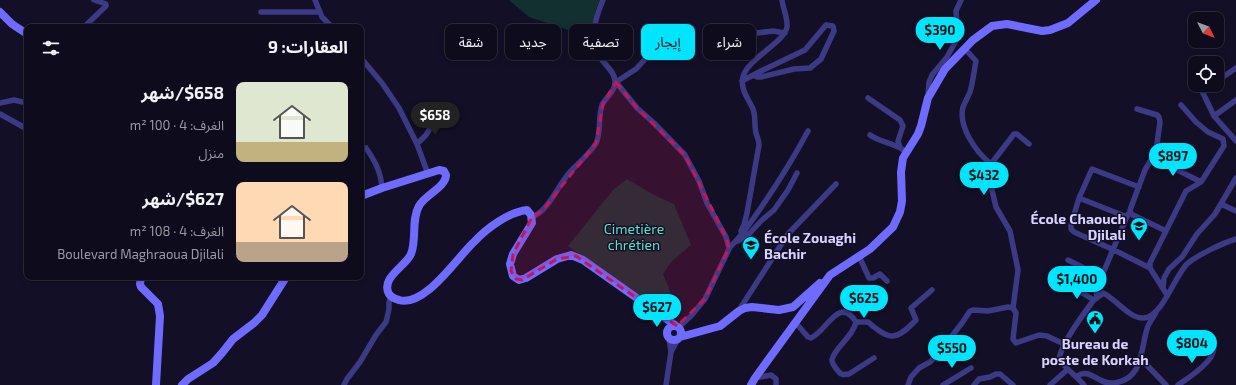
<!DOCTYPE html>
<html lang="ar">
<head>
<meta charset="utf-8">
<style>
	:root { --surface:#0e0b1c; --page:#171425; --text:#f1f3f6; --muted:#9b9ba3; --line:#2e2b3b; --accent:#00e5ff }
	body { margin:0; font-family:"Exo 2","Noto Sans Arabic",sans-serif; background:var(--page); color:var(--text); direction:rtl; height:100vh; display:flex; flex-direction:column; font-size:15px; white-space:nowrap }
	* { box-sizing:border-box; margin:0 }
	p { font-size:13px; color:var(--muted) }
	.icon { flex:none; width:22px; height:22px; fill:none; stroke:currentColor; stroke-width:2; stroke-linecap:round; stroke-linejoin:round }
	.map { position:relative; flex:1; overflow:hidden; direction:ltr }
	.sheet { position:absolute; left:24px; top:24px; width:340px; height:256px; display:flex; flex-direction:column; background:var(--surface); border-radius:8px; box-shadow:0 2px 6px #0003,0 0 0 1px var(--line); direction:rtl }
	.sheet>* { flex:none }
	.banner { position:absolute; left:376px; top:24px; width:380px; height:36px; direction:rtl; display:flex; gap:8px }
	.needle { width:26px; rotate:132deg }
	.buttons { position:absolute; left:1188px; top:12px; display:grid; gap:8px }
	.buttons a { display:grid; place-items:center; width:36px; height:36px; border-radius:8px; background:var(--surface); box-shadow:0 2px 6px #0003,0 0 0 1px var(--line); font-size:20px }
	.price { position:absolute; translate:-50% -34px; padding:0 9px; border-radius:14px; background:var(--accent); color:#111; font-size:13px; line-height:26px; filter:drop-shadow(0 1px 2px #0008) }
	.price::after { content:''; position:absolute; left:50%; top:24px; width:12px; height:9px; margin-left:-6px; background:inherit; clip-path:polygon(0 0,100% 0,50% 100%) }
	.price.selected { background:#222; color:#fff }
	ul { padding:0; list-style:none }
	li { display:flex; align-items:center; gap:12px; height:100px; padding:0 16px }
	li span { display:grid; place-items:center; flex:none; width:112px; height:80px; border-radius:8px; color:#555 }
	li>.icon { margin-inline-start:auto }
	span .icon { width:48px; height:48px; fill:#fffc; stroke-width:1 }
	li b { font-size:17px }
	h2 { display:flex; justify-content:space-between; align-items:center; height:48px; padding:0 16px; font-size:17px }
	.pill { padding:0 14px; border-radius:8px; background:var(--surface); box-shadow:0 2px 6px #0003,0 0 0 1px var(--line); font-size:14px; line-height:36px }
	.pill.selected { background:var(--accent); color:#111 }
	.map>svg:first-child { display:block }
	.green { fill:#12302f }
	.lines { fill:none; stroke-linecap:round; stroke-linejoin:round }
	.street { stroke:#3d3a85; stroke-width:5.5 }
	.secondary { stroke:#6f6bff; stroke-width:8 }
	.marked { fill:#c2185b; fill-opacity:0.2; stroke:#c2185b; stroke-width:3; stroke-dasharray:8 5; stroke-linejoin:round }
	.labels { text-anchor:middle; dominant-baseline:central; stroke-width:3; stroke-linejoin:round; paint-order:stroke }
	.poi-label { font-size:14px; font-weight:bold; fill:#d9d4ff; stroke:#130f26; text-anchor:end }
	.park-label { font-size:14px; fill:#5fe0c0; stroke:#130f26 }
</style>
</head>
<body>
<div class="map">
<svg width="1236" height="385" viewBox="0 0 1236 385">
	<rect width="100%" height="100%" fill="#130f26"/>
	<path class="green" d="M509 0H600L596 9 591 34 586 36 529 17Z
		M627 179 654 195 674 204 691 245 671 262 663 274 677 308 670 316 568 246 613 190Z"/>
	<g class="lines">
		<path class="street" d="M315 0 322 17 332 27
			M261 12H319
			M84 27 106 6V4L94 0
			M757 33 773 31 785 33
			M662 41 636 69 616 82 637 108 654 123 685 155 699 181 707 203 726 237 729 248C740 238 749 225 758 212 776 186 793 159 808 131
			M965 49 976 61C974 71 973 82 970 92 968 97 965 102 963 107 958 127 976 152 991 164L992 190 996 207 1010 231 1018 270 1013 308
			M361 58 382 83 399 108 417 144 428 174
			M1212 62 1214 63
			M1217 68 1223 76
			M742 81 761 71 805 50 826 25 833 26 834 31 821 59 810 68 794 69 761 77H757L754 75
			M1217 81 1236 68
			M1211 85 1202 91 1214 116 1236 141
			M928 96 929 82 932 75 947 57 958 37 956 11 961 0
			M868 98 900 120 903 126 898 141 900 147
			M0 103 14 100 27 103
			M1137 109 1157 115 1159 117 1160 122 1156 151 1145 170 1130 210 1131 214 1166 231
			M0 114 27 129
			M1214 116 1236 100
			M870 135C881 143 896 143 906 152
			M417 144 426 135 437 117
			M366 148C375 161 381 172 382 188
			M1152 157 1201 182
			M991 164 1014 134H1017L1029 144
			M1079 198 1071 225V229L1074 232 1114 250 1150 268
			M1221 204 1236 211
			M532 217C549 210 557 187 569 173 576 165 594 150 597 141 601 129 598 117 602 105 606 97 616 91 615 81 615 72 604 64 599 56 589 40 596 16 603 0
			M1127 217 1079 198 1092 169 1139 187
			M741 231 744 225 747 213 759 145C759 140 757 137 756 133 754 125 756 117 753 109 748 98 740 89 743 77 747 59 785 42 787 27 788 18 783 9 782 0
			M738 241 750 233 761 221 774 210 788 190 797 173
			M859 256 869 278H873L880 274 887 281
			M1068 260 1102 277
			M1067 284 1094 300
			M1163 288 1164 278 1169 269 1182 257 1197 234 1215 214 1236 178
			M1167 295 1150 268V263L1186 191 1201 182 1224 146 1223 139 1208 132 1196 122 1181 105
			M1097 298 1096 290 1128 214
			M739 310 788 234 836 184
			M795 322 808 337 811 338C827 331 839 295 856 322 853 337 834 348 832 360 832 364 835 367 838 371 841 375 843 375 849 374L874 358
			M856 322H868C890 341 896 341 916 320L911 308 932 290
			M679 327 691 316 705 299 730 247
			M671 352 678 339
			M1141 359 1166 385
			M1077 376C1091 367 1097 385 1114 383 1145 379 1140 347 1148 326 1150 321 1154 317 1156 312
			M755 378 771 375 776 379V385
			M344 385 347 379 360 362 376 335 386 322 389 309V302L391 297
			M666 385 671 352 669 338
			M908 385 911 377 919 368 930 362 938 354 962 323 970 311 973 310 988 311 1008 307 1013 308 1016 313 1013 339 1016 343 1039 335 1047 336 1064 344
			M943 385 971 368
			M974 385 979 379 990 377 996 374H1000L1013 385
			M1050 385 1068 369
			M1084 385C1076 376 1066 369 1059 359 1061 345 1084 313 1093 301 1096 298 1100 296 1103 293 1115 298 1129 319 1144 318 1163 316 1174 277 1187 264 1197 255 1223 243 1236 239
			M1178 385C1188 378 1229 353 1208 338"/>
		<path class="secondary" d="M0 12 12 24 27 34
			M361 196 382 188 439 170 444 171 446 175C446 187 425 195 419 206 411 220 417 239 411 254 406 266 380 278 389 294 391 297 395 299 399 300 425 308 458 256 475 241 487 228 509 212 527 210L531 215 532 223 513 254 510 264 513 276 519 280 526 278 557 259 571 255 583 260 675 325
			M141 277 140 284 141 287 158 304 160 316 156 385
			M667 333a7 7 0 1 1 14 0a7 7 0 1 1-14 0Z
			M680 337 720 326 739 311 745 308 752 307 779 310 793 307 820 283
			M182 385 188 379 213 363 222 353 233 339 254 323 262 315 286 277
			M751 385 755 378 830 275 870 249 893 227 900 212 902 201 901 172 903 158 918 134 921 126 928 98 945 69 973 40 992 26 1007 24 1042 31 1050 30 1068 23 1096 0"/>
	</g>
	<path class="marked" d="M616 82 637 108 685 155 726 237 729 248 705 299 677 326 576 256 557 259 522 280 516 279 511 271 513 254 532 217 542 211 596 143 603 104Z"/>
	<defs>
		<symbol id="school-pin" viewBox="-11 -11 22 30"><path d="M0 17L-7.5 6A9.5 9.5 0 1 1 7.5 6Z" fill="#00e5ff" stroke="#130f26"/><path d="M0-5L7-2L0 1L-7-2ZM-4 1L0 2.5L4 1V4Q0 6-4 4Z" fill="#111"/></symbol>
		<symbol id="civic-pin" viewBox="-11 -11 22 30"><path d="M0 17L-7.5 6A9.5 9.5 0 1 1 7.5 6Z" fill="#00e5ff" stroke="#130f26"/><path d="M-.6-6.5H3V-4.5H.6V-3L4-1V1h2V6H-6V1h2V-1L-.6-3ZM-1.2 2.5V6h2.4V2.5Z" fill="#111"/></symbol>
	</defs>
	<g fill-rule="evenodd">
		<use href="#school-pin" x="1129" y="216" width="20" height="27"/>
		<use href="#school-pin" x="741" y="235" width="20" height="27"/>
		<use href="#civic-pin" x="1085" y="309" width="20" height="27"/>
	</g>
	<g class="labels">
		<g class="poi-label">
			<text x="1126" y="218">École Chaouch<tspan x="1126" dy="16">Djilali</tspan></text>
			<text x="764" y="237" text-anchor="start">École Zouaghi<tspan x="764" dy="16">Bachir</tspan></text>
			<text x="1095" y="343" text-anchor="middle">Bureau de<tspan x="1095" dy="16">poste de Korkah</tspan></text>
		</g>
		<g class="park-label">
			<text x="634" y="228">Cimetière<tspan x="634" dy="16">chrétien</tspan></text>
		</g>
	</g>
</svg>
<div class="buttons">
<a><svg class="needle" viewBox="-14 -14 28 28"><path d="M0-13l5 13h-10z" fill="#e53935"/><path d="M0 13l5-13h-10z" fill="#9b9ba3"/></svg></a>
<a><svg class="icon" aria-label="locate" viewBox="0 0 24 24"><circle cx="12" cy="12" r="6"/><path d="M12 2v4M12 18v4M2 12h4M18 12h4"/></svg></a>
</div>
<b class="price" style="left:940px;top:51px">$390</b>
<b class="price selected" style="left:435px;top:136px">$658</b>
<b class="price" style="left:1173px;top:177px">$897</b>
<b class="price" style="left:984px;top:196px">$432</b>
<b class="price" style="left:1077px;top:300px">$1,400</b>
<b class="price" style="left:864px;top:319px">$625</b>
<b class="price" style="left:657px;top:328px">$627</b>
<b class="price" style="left:1192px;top:364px">$804</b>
<b class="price" style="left:952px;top:369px">$550</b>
<div class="banner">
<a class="pill">شراء</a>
<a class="pill selected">إيجار</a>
<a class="pill">تصفية</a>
<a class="pill">جديد</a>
<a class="pill">شقة</a>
</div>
<section class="sheet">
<h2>العقارات: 9<svg class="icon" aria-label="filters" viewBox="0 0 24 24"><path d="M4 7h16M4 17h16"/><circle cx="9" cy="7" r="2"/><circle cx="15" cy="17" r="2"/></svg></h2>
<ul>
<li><span style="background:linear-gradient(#dfe7d0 75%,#c2b280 0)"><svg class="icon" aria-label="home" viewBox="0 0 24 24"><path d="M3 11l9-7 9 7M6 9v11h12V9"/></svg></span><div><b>$658/شهر</b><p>الغرف: 4 · 100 m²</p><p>منزل</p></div></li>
<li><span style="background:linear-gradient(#ffd9b3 75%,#b9a48a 0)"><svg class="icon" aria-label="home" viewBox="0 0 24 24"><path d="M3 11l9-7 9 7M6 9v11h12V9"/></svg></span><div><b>$627/شهر</b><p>الغرف: 4 · 108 m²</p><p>Boulevard Maghraoua Djilali</p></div></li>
</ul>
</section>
</div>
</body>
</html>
